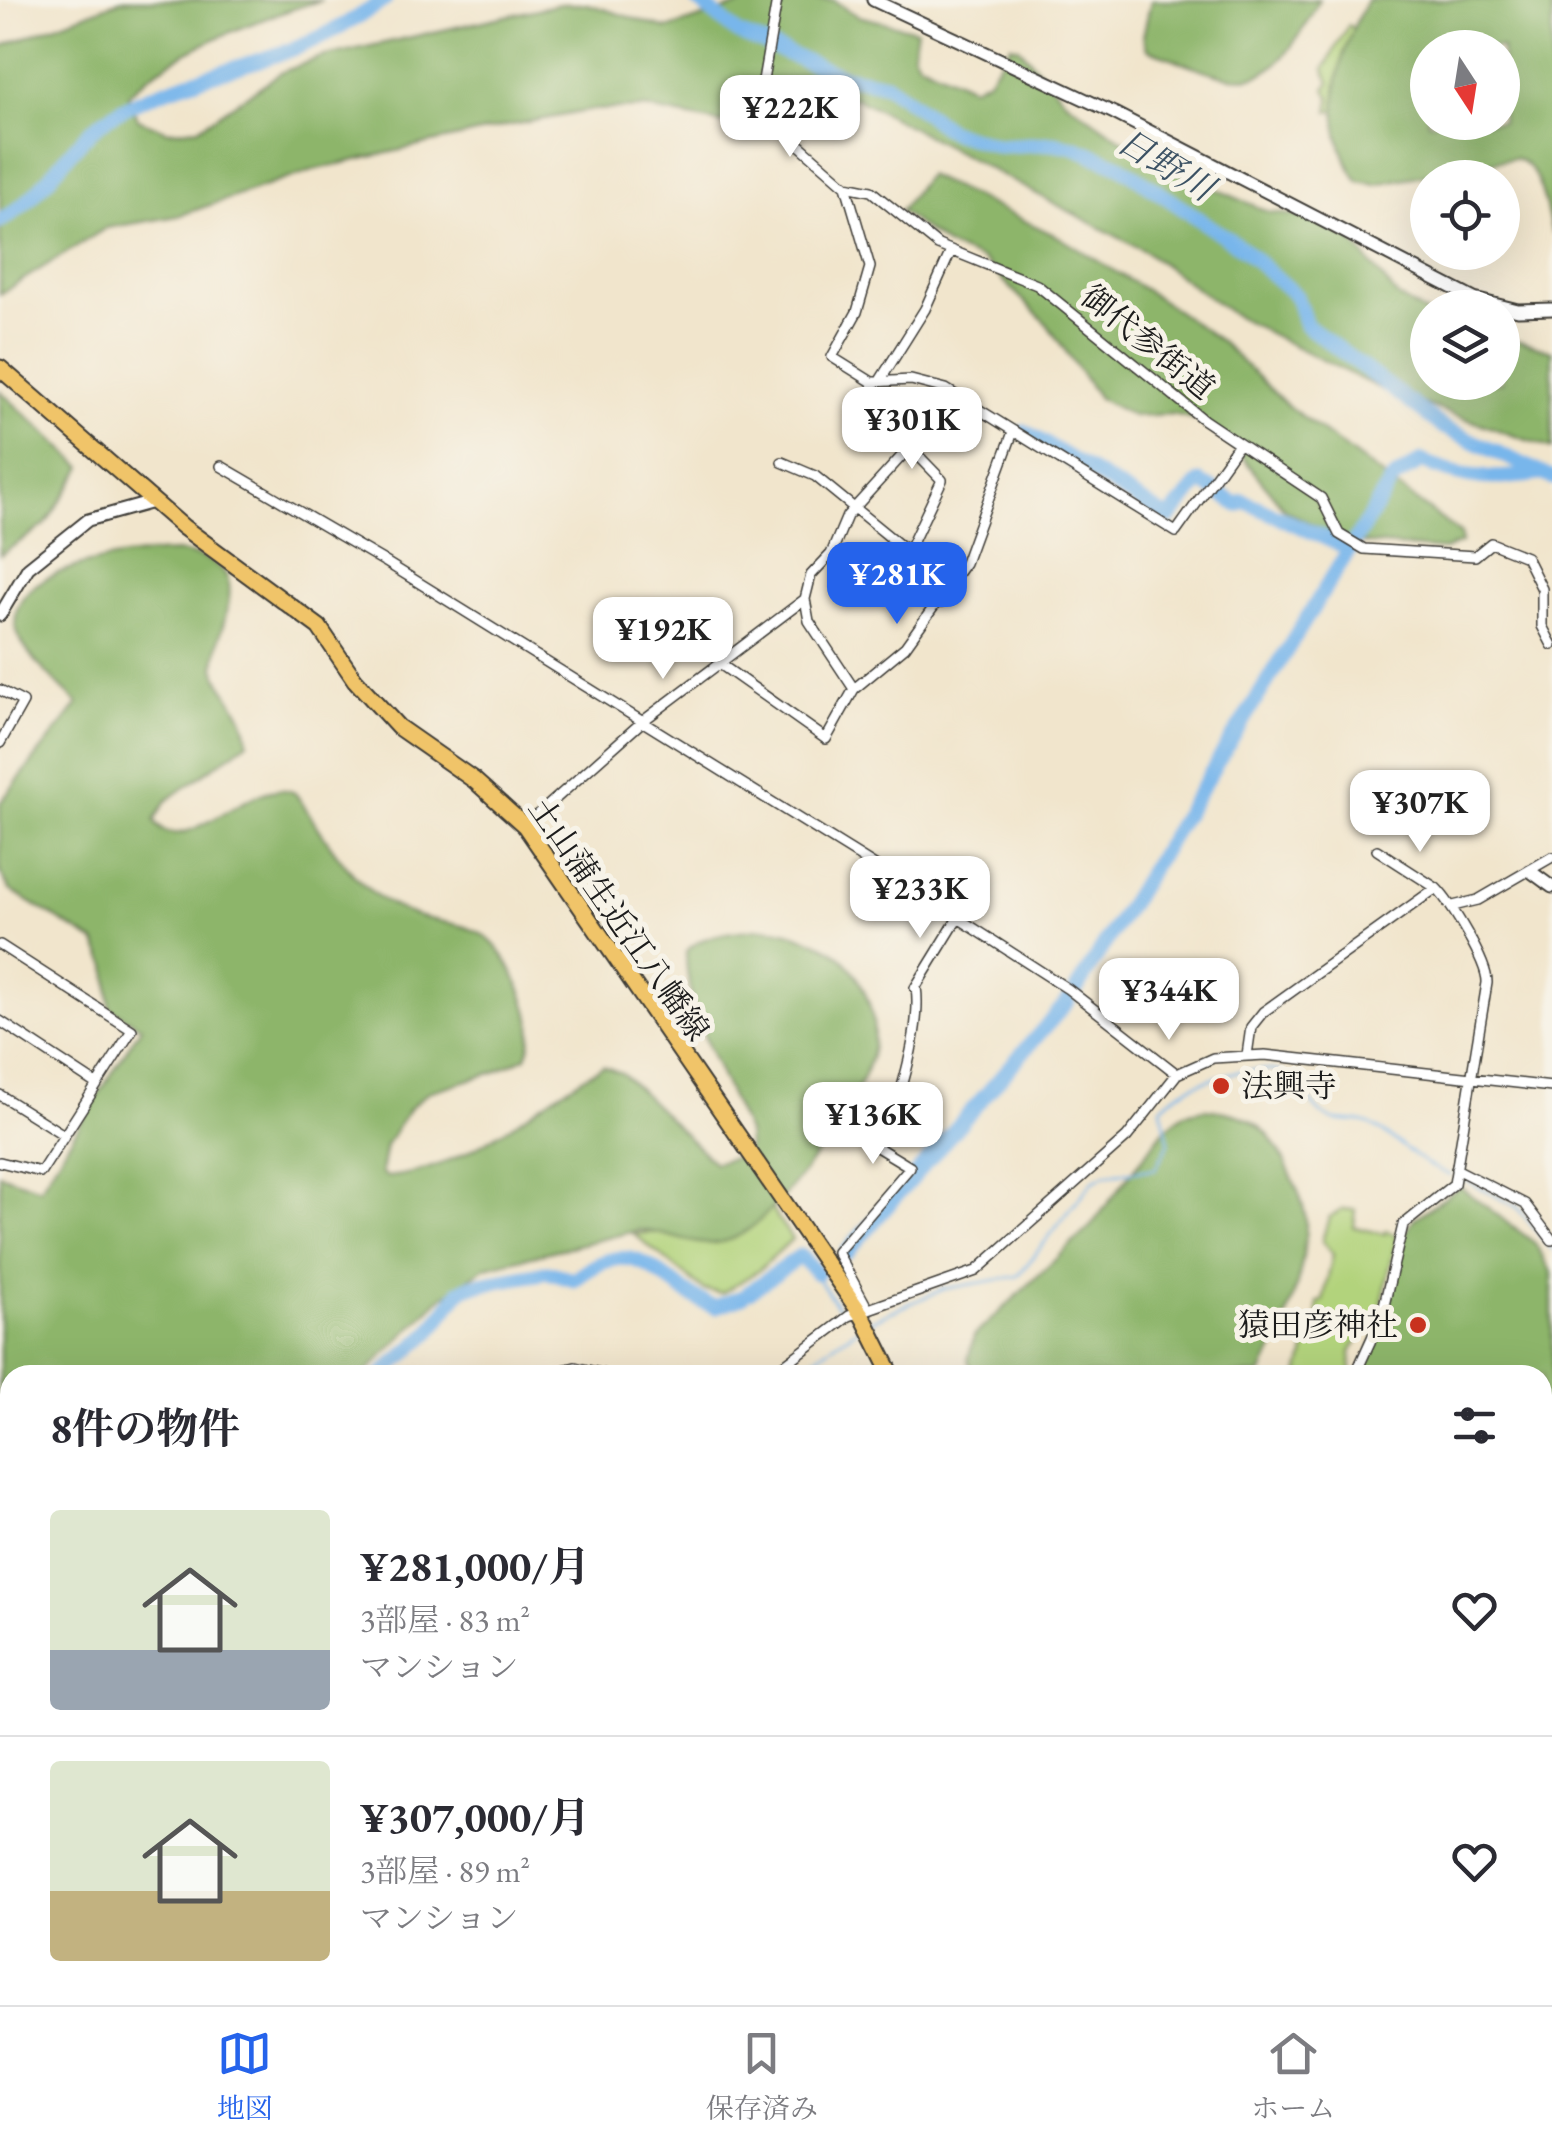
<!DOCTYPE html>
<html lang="ja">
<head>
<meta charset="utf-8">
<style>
	:root { --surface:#fff; --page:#f2f2f3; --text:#2b2b33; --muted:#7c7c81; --line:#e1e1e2; --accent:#2563eb }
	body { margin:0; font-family:"EB Garamond","Noto Serif JP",serif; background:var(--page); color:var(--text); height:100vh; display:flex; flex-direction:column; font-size:38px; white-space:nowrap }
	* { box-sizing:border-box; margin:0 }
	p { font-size:32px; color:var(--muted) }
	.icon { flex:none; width:55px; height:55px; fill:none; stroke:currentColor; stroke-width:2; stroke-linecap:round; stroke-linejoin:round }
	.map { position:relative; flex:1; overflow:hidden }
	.sheet { position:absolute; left:0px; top:1365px; width:1552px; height:640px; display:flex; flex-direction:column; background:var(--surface); border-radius:30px 30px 0 0; box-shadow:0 10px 40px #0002 }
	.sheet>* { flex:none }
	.needle { width:65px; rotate:168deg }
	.buttons { position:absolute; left:1410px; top:30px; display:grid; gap:20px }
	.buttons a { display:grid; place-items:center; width:110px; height:110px; border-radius:50%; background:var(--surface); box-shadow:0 10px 40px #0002; font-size:50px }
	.price { position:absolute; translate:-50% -85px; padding:0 22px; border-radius:20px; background:#fff; color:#222; font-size:32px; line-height:65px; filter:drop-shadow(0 2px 5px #0008) }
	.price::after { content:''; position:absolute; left:50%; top:60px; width:30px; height:22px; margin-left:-15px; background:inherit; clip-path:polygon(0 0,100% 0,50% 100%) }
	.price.on { background:var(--accent); color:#fff }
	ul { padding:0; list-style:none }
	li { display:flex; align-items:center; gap:30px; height:250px; padding:0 50px }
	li+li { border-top:2px solid var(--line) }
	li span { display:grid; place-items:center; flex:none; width:280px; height:200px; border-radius:10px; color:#555 }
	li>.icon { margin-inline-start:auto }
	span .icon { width:120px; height:120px; fill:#fffc; stroke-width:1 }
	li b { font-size:42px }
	h2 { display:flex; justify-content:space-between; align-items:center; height:120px; padding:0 50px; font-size:42px }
	.tabs { display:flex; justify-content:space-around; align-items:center; height:140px; border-top:2px solid var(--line); background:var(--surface); font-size:28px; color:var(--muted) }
	.tabs a { display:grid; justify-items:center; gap:5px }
	.tabs .on { color:var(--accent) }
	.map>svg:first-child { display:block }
	.green { fill:#b2d37b; stroke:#67784c; stroke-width:2.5 }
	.forest { fill:#8db56b; stroke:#546844; stroke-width:2.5; fill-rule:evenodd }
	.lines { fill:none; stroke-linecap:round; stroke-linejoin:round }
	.stream { stroke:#78b6eb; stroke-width:2.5 }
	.river { stroke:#78b6eb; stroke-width:15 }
	.minor-casing { stroke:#3c3a36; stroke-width:12 }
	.tertiary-casing { stroke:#3c3a36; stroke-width:15 }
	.primary-casing { stroke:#3c3a36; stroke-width:19 }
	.minor { stroke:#fff; stroke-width:9 }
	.tertiary { stroke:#fff; stroke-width:11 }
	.primary { stroke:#f0c469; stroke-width:15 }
	.poi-dot { fill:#c8321e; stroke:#f7f3e8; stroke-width:4 }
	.labels { text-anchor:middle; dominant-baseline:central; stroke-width:10; stroke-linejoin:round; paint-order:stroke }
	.street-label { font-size:32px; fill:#1c1c1c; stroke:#f7f3e8 }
	.poi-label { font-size:32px; fill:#1c1c1c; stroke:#f7f3e8; text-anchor:start }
	.water-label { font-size:35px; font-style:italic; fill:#3c5264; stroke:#f7f3e8 }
</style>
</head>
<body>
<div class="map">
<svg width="1552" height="2005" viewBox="0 0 1552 2005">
	<rect width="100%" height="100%" fill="#f7f3e8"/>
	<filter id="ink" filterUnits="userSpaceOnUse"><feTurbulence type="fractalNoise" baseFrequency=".01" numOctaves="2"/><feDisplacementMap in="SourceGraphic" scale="20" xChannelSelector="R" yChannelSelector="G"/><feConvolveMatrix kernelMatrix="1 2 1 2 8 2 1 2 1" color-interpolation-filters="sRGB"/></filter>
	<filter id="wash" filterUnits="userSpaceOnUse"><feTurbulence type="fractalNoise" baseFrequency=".0048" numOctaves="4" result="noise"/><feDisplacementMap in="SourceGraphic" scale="40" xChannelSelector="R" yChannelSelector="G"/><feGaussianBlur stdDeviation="2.25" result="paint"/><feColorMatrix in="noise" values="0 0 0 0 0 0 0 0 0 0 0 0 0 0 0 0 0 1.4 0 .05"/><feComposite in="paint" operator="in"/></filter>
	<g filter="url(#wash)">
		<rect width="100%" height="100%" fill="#f1e5cc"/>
		<path class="green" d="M1348 25 1378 43 1343 109 1329 112 1330 98 1325 89 1330 82 1324 69Z
			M759 1191 792 1239 759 1270 722 1293 704 1290 634 1234 692 1230Z
			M1344 1209 1356 1210 1354 1227 1385 1234 1386 1230 1397 1236 1379 1316 1370 1330 1318 1319V1302L1323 1301 1333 1254 1322 1241 1329 1217Z
			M1313 1321 1363 1332 1351 1352 1352 1375H1299Z"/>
		<path class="forest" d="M121 0H322C262 18 171 49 128 95L138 119 168 131 198 128 282 72 321 57 560 4H588L667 29 757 0H833L858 16 917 30 913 53 918 62 972 87 988 79 1011 45 1019 47 1065 100 1155 163 1269 212 1307 217 1348 236 1398 297 1427 314 1428 382H1502L1503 336 1552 351V449L1379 388 1284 341 1229 312 1146 252 856 98C822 97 798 128 765 132L644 108 592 110 507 126 313 170 178 216 106 228 0 294V47Z
			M1151 0H1319C1265 105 1244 85 1147 49L1143 36Z
			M1367 0H1552V233C1545 208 1542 166 1514 158L1376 184 1358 181C1319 124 1336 56 1367 0ZM1428 48H1502V122H1428Z
			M927 175 1059 237 1160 299 1220 341 1288 406 1461 534V543L1444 550 1345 542 1285 510 1231 443 1198 420 1173 414 1133 416 1098 398 1047 324 983 260 947 246 900 211Z
			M0 391 83 467 45 525 0 555Z
			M178 552C263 565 218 611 215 667 220 692 246 708 248 742L166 801 154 821C182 866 254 771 295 793 321 829 345 876 383 900 448 941 484 899 521 990 531 1014 536 1033 526 1057L495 1072 428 1092 409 1109 386 1145 381 1173 387 1177C472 1169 530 1105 603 1066L622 1073 714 1163 743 1155 748 1147 747 1133C723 1077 686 1014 686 952 702 933 734 932 757 929 780 926 803 937 823 945 860 962 882 1017 871 1056 859 1102 779 1217 736 1237 702 1254 674 1233 640 1230L486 1267 441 1298 364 1375H10V1403L0 1419V1174L40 1188 141 1027 110 1008 107 966 95 942 10 890 0 873V803L78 704C59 683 27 660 17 632 0 563 139 553 178 552Z
			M1205 1109C1245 1112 1267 1124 1284 1160 1293 1180 1306 1204 1306 1226 1305 1276 1283 1331 1261 1375H974L968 1361 974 1336 1090 1227 1164 1130 1185 1113Z
			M1460 1187 1535 1243 1552 1273V1497L1543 1508 1542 1375H1359L1386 1315 1406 1232 1414 1219Z
			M0 1441 10 1454V1508L0 1515Z"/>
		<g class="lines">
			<path class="stream" d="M1458 1176 1517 1207 1552 1250
				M815 1274 838 1308
				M870 1321 944 1289 1018 1276 1093 1181 1106 1174 1155 1169 1169 1143 1161 1107C1183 1081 1259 1059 1290 1076 1308 1086 1309 1108 1325 1116 1339 1125 1357 1118 1371 1125 1398 1140 1420 1164 1450 1175
				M572 1375H580
				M789 1375 859 1328
				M0 1540 10 1545
				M0 1664 10 1662"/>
			<path class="river" d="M697 0 739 34 842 76 886 84 950 131 999 146 1054 143 1074 147 1120 166 1242 248 1296 296 1306 325 1443 427 1552 478
				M0 221C48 195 69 138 117 112 173 81 238 70 298 47 329 35 357 18 385 0
				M1024 431 1162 514 1170 517 1200 482
				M1208 486 1238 505 1244 501 1349 549
				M1076 990 1393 479 1422 461C1462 481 1496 480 1539 474
				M847 1252 1068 1001
				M749 1292 800 1256 817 1273
				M382 1375 430 1332 460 1291 470 1286 548 1272 574 1280C641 1227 655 1285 715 1307L742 1297"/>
		</g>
	</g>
	<g filter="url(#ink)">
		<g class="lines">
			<defs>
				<path id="minor" d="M777 0 758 109 846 186 871 191 938 245 1037 285 1204 420 1321 498 1339 534 1364 549 1475 556 1491 543 1526 557 1542 589V626L1552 645
					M846 186 870 267 857 312 832 357 872 382 911 380 946 389 1176 532 1238 445
					M881 379 925 309 951 251
					M782 462 815 476 908 552 911 565 941 603
					M221 466 384 561 941 907 1068 989 1177 1074
					M908 552 942 480 910 447
					M805 599 809 621 854 689
					M720 664 826 739 854 689 905 647 965 563 1013 432
					M0 690 23 702 0 743
					M525 826 643 721 805 599 811 575 831 554 847 516 910 447C905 421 876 415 872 382
					M1377 850 1436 888
					M1453 906 1478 900 1552 857
					M0 945 132 1030 41 1172 0 1162
					M915 988 958 918
					M0 1021 96 1084
					M1247 1055 1251 1027 1263 1012 1436 888C1450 902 1488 963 1487 983L1454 1184 1403 1225 1381 1318 1355 1375
					M0 1095 64 1135
					M1456 1169 1525 1204 1552 1240
					M868 1309 837 1252 910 1167 877 1147C898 1114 922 1027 916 987
					M542 1375 575 1367 609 1375
					M771 1375 849 1316 976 1271 1127 1137 1177 1074 1213 1058 1265 1055 1552 1087
					M1542 1594 1552 1546
					M1542 1629H1552
					M0 1654 10 1652
					M0 1723 10 1722
					M1542 1796 1552 1797
					M0 1801 10 1800
					M1542 1892 1552 1893
					M0 1913H10
					M203 1995V2005
					M1186 1995 1210 2004 1213 1995
					M1239 1995 1274 2005
					M1539 1995 1552 1998
					M409 2005 412 1995
					M581 2005 583 1995
					M724 2005 725 1995
					M836 2005 841 1995
					M1096 2005 1100 1995
					M1338 2005 1343 1995
					M1453 2005 1455 1995
					M1520 2005 1522 1995"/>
				<path id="tertiary" d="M873 0 1114 113 1474 299 1518 310 1552 309
					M0 615 28 568 88 520 153 502
					M1530 871 1552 887
					M1402 2005 1405 1995"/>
				<path id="primary" d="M0 368 183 527 319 627 355 680 398 727 474 780 525 826 863 1317 892 1375
					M995 2005 1001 1995"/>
			</defs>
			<use href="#minor" class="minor-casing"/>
			<use href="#tertiary" class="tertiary-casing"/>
			<use href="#primary" class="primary-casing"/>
			<use href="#minor" class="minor"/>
			<use href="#tertiary" class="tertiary"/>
			<use href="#primary" class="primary"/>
		</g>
	</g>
	<g class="poi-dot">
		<circle cx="1221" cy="1086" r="10"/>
		<circle cx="1418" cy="1325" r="10"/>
	</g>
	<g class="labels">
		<g class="street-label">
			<text transform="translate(1148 342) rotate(39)">御代参街道</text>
			<text transform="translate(619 919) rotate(55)">土山蒲生近江八幡線</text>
		</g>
		<g class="poi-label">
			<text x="1241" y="1086">法興寺</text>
			<text x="1398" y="1325" text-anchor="end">猿田彦神社</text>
		</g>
		<g class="water-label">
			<text transform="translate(1166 164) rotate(31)">日野川</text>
		</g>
	</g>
</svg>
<div class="buttons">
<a><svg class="needle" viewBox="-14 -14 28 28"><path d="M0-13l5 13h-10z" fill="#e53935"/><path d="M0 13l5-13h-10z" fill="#7c7c81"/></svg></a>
<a><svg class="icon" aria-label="locate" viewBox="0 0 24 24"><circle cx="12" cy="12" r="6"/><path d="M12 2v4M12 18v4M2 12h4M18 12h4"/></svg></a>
<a><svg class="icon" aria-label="layers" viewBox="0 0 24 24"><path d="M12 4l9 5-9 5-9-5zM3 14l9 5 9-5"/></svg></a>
</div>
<b class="price" style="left:790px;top:160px">¥222K</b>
<b class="price" style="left:912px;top:472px">¥301K</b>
<b class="price on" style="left:897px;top:627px">¥281K</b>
<b class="price" style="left:663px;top:682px">¥192K</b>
<b class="price" style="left:1420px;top:855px">¥307K</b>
<b class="price" style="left:920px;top:941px">¥233K</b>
<b class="price" style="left:1169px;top:1043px">¥344K</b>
<b class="price" style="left:873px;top:1167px">¥136K</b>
<section class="sheet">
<h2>8件の物件<svg class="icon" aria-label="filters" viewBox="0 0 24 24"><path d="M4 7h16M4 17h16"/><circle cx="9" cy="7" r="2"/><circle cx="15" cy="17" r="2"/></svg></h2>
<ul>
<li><span style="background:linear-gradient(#dfe7d0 70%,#9aa5b1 0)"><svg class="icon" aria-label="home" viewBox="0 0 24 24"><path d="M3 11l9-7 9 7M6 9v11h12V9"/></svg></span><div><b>¥281,000/月</b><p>3部屋 · 83 m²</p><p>マンション</p></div><svg class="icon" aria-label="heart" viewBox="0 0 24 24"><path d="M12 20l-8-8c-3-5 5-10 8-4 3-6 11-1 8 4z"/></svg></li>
<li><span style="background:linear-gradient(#dfe7d0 65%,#c2b280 0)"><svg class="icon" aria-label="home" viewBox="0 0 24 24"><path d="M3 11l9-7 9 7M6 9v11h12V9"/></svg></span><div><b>¥307,000/月</b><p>3部屋 · 89 m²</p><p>マンション</p></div><svg class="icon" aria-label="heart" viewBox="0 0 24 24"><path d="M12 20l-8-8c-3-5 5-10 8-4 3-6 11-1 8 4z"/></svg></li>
</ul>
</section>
</div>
<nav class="tabs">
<a class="on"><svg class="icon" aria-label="map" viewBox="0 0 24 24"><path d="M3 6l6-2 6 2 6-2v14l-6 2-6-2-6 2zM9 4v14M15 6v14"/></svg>地図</a>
<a><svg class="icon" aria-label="saved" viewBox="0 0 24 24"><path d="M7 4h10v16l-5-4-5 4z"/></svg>保存済み</a>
<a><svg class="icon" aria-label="home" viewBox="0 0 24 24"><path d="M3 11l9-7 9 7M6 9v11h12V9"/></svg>ホーム</a>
</nav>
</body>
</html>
